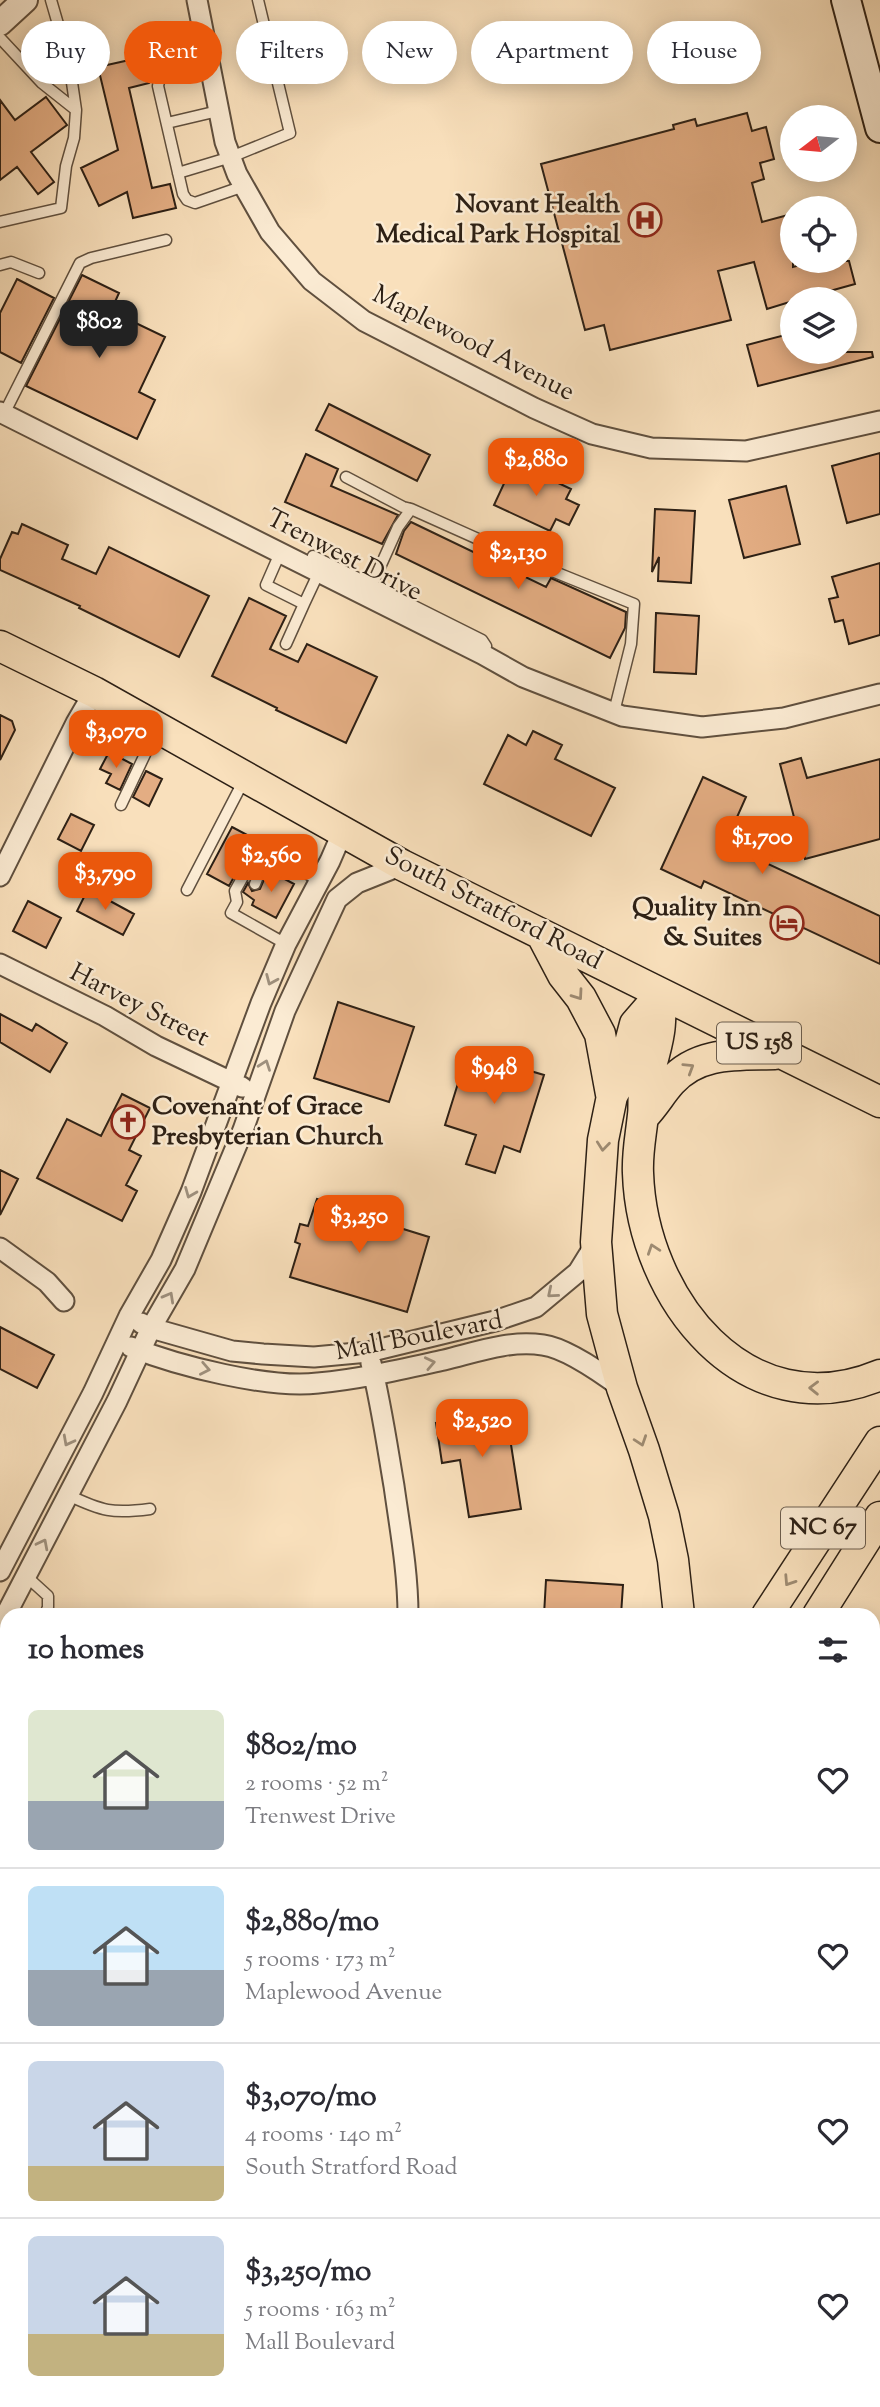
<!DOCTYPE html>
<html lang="en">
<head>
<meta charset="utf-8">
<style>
	:root { --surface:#fff; --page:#f2f2f3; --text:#2b2b33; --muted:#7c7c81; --line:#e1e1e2; --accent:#ea580c }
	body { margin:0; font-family:"Sorts Mill Goudy",serif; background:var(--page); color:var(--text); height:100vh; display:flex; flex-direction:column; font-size:26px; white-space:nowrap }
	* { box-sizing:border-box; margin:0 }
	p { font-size:23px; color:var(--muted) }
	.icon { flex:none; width:38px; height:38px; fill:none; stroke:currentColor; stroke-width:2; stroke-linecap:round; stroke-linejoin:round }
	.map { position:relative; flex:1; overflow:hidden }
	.sheet { position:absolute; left:0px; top:1608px; width:880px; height:800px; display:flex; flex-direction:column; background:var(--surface); border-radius:21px 21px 0 0; box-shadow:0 4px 18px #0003 }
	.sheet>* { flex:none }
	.hud { position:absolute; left:21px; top:21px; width:838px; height:63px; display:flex; gap:14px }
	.needle { width:46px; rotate:254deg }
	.tools { position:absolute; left:780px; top:105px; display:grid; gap:14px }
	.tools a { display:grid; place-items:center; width:77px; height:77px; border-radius:50%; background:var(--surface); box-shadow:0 4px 18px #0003; font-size:35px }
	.price { position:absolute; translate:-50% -60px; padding:0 16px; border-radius:14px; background:var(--accent); color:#fff; font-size:23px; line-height:46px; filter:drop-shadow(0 2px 4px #0008) }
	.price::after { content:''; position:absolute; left:50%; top:42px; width:21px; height:16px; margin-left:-10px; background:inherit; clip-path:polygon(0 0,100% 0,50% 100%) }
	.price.current { background:#222; color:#fff }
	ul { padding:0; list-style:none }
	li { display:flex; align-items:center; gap:21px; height:175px; padding:0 28px }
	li+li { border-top:2px solid var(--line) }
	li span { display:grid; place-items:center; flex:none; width:196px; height:140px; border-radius:10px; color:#555 }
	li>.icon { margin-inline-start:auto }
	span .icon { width:84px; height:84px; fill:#fffc; stroke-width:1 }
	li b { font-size:30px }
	h2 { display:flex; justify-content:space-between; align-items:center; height:84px; padding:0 28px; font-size:30px }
	.tag { padding:0 24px; border-radius:32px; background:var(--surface); box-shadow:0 4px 18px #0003; font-size:24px; line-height:63px }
	.tag.current { background:var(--accent); color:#fff }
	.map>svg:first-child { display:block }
	.building { fill:#e3ad83; stroke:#2d2015; stroke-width:2 }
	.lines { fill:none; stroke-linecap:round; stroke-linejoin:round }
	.service-casing { stroke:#60503f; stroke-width:13 }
	.minor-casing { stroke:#60503f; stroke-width:23 }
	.tertiary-casing { stroke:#60503f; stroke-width:28 }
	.secondary-casing { stroke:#2d2015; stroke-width:32 }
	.primary-casing { stroke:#2d2015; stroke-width:33 }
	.motorway-casing { stroke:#2d2015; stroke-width:38 }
	.service { stroke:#fbebd3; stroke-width:10 }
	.minor { stroke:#fbebd3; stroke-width:19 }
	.tertiary { stroke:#fbebd3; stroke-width:24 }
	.secondary { stroke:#fbebd3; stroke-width:28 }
	.primary { stroke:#f9e0bc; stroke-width:30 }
	.motorway { stroke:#f9e0bc; stroke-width:35 }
	.oneway { stroke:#9e907e }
	.oneway2 { stroke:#9d8a71 }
	.labels { text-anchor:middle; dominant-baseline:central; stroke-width:5; stroke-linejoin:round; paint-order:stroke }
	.shield { fill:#fbebd3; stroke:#6b5d4e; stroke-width:2 }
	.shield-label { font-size:24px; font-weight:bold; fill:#2d2015 }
	.poi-label { font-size:26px; font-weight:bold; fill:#2d2015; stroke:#fbebd3; text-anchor:end }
	.street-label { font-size:26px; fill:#2d2015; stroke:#fbebd3 }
</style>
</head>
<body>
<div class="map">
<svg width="880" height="2407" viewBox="0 0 880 2407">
	<rect width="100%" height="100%" fill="#f9e0bc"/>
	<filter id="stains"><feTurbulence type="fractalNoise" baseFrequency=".00286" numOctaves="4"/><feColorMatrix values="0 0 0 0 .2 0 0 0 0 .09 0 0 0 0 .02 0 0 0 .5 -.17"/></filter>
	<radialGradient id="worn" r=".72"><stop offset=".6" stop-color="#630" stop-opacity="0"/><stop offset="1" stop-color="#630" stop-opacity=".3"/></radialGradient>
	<path class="building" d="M143 57 149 83 129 88 152 188 170 184 176 208 133 218 127 192 99 206 81 168 118 150 98 67Z
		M46 97 67 125 31 152 54 182 38 194 17 167 0 180V100L15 120Z
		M747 113 752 131 766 127 774 159 760 163 764 179 752 183 762 222 788 215 793 231V267L815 261H849L855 284 801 299H793V301L767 309 754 262 718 271 731 320 610 350 604 325 585 330 541 164 674 129 673 125 695 119 697 126Z
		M82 275 119 293 114 304 125 308 121 316 165 337 139 392 155 400 137 439 26 386Z
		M17 279 54 298 21 363 0 352V313Z
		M793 333V352H872L873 357 758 386 747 345Z
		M329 404 430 455 417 481 316 430Z
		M880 453V514L847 523 832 466Z
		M306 454 338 469 331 486 398 515 382 544 285 502Z
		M514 462 571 489 566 499 579 505 569 525 556 519 550 531 494 505Z
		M786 486 800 544 744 558 729 500Z
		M655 509 695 511 691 583 658 581 659 557 652 572Z
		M411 522 546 587 551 578 626 612 625 628 610 658 396 554 404 531Z
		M22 524 68 545 62 559 96 574 109 547 209 596 179 657 79 608 80 606 0 570V559L12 532 18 534Z
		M880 563V635L849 644 843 620 835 622 829 599 838 597 832 577Z
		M249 598 286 616 270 649 298 662 307 644 377 677 346 743 276 710 277 708 212 676Z
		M656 613 699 616 696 674 654 672Z
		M0 715 12 721 15 730 0 760Z
		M533 731 562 745 555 759 615 788 591 836 484 784 508 735 526 745Z
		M109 752 132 764 120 790 106 783 111 774 100 769Z
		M801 758 807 778 880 759V839L805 859 780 764Z
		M146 771 162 779 149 806 133 797Z
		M703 777 746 797 725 844 880 916V964L704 881 701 888 661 869Z
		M71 814 94 825 81 851 58 839Z
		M232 827 255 839 229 886 207 874Z
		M268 870 294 884 276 918 252 905 254 900 243 892 248 883 252 891 260 889Z
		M88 889 134 914 123 935 77 911Z
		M28 901 61 918 46 948 13 931Z
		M338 1002 414 1027 389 1102 314 1078Z
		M0 1014 32 1031 36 1024 67 1043 50 1072 0 1042Z
		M469 1048 500 1058 501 1052 520 1058 517 1067 544 1075 520 1152 504 1146 495 1173 466 1164 476 1135 445 1125Z
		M122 1094 150 1108 129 1150 141 1156 126 1185 137 1191 122 1221 37 1178 67 1119 101 1136Z
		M0 1170 18 1179 0 1215Z
		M317 1199 367 1214 369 1208 386 1214 384 1223 429 1237 407 1312 290 1277 300 1244 295 1242 300 1224 308 1226Z
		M0 1327 54 1355 37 1388 0 1369Z
		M505 1406 521 1509 469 1517 460 1460 442 1463 436 1423 445 1422 444 1416Z
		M546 1580 623 1585 621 1615H544Z"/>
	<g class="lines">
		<defs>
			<path id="service" d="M0 38 42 83 76 110
				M209 64 164 73 160 77 158 86 183 194 187 200 195 203 244 186
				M167 123 218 111
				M178 173 231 157 290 133 258 0
				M0 222 61 208 66 166 74 138 76 110 69 62 51 0
				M0 265 11 262 39 273
				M4 414 80 263 91 258 166 240
				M346 477 403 507 411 509
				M280 553 266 585 304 604 319 572
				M313 556 372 585 398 527 411 509 525 560 634 604 631 644 614 712
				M370 589 372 585 482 640 486 646 482 654
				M286 644 304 604
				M121 805 157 729
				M254 870 257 879 255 884
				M187 890 244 780
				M286 944 231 913 237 902 235 891 245 873 254 870 263 851 319 880
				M68 1495C102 1511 112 1514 150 1509
				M26 1576 48 1596V1607L45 1615
				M0 1664 7 1667
				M0 1687 7 1672"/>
			<path id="minor" d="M197 0 225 142 237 174 270 232 312 281 364 321 534 408 592 434 651 448 746 451 880 421
				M0 412 482 654 523 677 622 716 702 727 784 718 880 694
				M0 876 76 723 94 692
				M0 964 105 1016 156 1046 242 1087
				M0 1248 47 1282 64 1301
				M141 1323 151 1328 232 1351 263 1354 314 1357 368 1352 495 1321 536 1307 578 1272 596 1243
				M131 1347C178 1366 269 1389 318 1383 361 1379 403 1369 444 1360 477 1352 508 1340 543 1345 566 1348 603 1374 622 1388
				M371 1363C381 1403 387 1445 394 1486 400 1529 408 1572 408 1615
				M0 1571 93 1393 129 1316 161 1260 191 1192 261 1003 286 944 330 861 343 831
				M0 1626 117 1401 151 1328 185 1269 243 1130 285 1011 337 899 357 883 402 865
				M873 2179 880 2157
				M0 2233 7 2231
				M873 2393 880 2394
				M802 2407 804 2401"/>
			<path id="tertiary" d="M0 23 25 0"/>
			<path id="secondary" d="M846 0 880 128"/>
			<path id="primary" d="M0 646 94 692 402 865 880 1102
				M543 937 563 975 581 998 600 1034 611 1094
				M661 994 635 1024 620 1081 612 1096 603 1140 596 1242 602 1314 622 1388 644 1450 664 1516 673 1560 679 1615
				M661 994C660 1007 661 1020 659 1032 656 1053 648 1073 644 1094 643 1101 644 1108 643 1115 641 1135 637 1153 638 1173 642 1298 745 1431 880 1375
				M643 1117C654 1106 661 1093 671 1082 698 1051 738 1055 775 1054
				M767 1615 880 1442
				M818 1615 880 1517
				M873 1654 880 1649
				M322 2407 326 2401"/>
			<path id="motorway" d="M292 2407 299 2401
				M382 2407 383 2401"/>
		</defs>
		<use href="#service" class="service-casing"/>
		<use href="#minor" class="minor-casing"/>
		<use href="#tertiary" class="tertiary-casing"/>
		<use href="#secondary" class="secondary-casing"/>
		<use href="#primary" class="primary-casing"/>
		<use href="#motorway" class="motorway-casing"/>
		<use href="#service" class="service"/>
		<use href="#minor" class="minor"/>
		<use href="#tertiary" class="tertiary"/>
		<use href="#secondary" class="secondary"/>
		<use href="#primary" class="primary"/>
		<use href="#motorway" class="motorway"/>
	</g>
	<defs><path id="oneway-chevron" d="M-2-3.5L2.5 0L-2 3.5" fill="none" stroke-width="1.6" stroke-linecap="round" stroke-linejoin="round" transform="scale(1.75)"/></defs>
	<g class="oneway">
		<use href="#oneway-chevron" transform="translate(271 980) rotate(113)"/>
		<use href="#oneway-chevron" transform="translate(265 1065) rotate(-70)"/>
		<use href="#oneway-chevron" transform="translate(190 1193) rotate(112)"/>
		<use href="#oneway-chevron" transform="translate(552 1293) rotate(140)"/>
		<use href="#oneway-chevron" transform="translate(169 1297) rotate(-61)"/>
		<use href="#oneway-chevron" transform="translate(430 1363) rotate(-12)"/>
		<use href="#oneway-chevron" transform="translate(205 1369) rotate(11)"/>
		<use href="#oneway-chevron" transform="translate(68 1441) rotate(118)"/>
		<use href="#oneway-chevron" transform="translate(43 1544) rotate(-63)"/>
	</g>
	<g class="oneway2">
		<use href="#oneway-chevron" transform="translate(578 995) rotate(55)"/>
		<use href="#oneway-chevron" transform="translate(689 1068) rotate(-32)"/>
		<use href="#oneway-chevron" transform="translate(603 1146) rotate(96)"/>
		<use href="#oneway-chevron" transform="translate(653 1249) rotate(-109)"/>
		<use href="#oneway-chevron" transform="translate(814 1388) rotate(-179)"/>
		<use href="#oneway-chevron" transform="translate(641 1441) rotate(71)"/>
		<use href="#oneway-chevron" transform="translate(789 1581) rotate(123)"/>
	</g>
	<defs>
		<symbol id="hospital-ring" viewBox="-11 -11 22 22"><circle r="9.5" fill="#fbebd3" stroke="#8f2418" stroke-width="1.5"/><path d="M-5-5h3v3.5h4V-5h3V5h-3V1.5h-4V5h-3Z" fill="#8f2418"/></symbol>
		<symbol id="hotel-ring" viewBox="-11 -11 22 22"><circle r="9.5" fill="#fbebd3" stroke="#8f2418" stroke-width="1.5"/><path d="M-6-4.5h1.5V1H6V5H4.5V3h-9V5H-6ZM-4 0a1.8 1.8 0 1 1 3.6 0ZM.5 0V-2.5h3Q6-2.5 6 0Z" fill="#8f2418"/></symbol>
		<symbol id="church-ring" viewBox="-11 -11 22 22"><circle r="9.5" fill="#fbebd3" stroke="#8f2418" stroke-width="1.5"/><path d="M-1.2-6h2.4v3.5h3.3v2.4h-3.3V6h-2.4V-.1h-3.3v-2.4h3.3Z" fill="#8f2418"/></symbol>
	</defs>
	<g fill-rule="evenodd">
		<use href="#hospital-ring" x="626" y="201" width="38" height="38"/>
		<use href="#hotel-ring" x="768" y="904" width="38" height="38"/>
		<use href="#church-ring" x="109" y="1103" width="38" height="38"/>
	</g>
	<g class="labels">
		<g class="shield">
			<rect x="717" y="1022.5" width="84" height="41" rx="5"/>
			<rect x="781" y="1507.5" width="84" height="41" rx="5"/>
		</g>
		<g class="shield-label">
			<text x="759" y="1043">US 158</text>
			<text x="823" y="1528">NC 67</text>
		</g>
		<g class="poi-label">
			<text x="620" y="205">Novant Health<tspan x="620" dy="30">Medical Park Hospital</tspan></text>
			<text x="762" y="908">Quality Inn<tspan x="762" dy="30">&amp; Suites</tspan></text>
			<text x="152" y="1107" text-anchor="start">Covenant of Grace<tspan x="152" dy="30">Presbyterian Church</tspan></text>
		</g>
		<g class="street-label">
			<text transform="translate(473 344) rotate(27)">Maplewood Avenue</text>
			<text transform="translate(344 556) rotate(27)">Trenwest Drive</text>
			<text transform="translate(493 909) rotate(27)">South Stratford Road</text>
			<text transform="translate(139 1006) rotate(27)">Harvey Street</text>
			<text transform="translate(419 1337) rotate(-11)">Mall Boulevard</text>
		</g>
	</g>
	<rect width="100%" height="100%" filter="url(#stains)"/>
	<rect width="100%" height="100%" fill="url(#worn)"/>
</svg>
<div class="tools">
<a><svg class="needle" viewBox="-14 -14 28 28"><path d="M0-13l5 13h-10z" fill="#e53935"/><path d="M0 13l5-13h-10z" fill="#7c7c81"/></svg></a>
<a><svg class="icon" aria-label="locate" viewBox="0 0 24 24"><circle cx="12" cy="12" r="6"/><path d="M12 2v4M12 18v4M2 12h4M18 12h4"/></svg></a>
<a><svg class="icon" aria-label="layers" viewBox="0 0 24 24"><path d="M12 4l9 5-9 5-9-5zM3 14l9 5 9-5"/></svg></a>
</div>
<b class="price current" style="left:99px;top:360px">$802</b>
<b class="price" style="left:536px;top:498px">$2,880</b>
<b class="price" style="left:518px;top:591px">$2,130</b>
<b class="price" style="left:116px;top:770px">$3,070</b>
<b class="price" style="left:762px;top:876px">$1,700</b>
<b class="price" style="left:271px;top:894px">$2,560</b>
<b class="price" style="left:105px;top:912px">$3,790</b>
<b class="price" style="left:494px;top:1106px">$948</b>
<b class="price" style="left:359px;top:1255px">$3,250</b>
<b class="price" style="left:482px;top:1459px">$2,520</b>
<div class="hud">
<a class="tag">Buy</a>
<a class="tag current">Rent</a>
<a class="tag">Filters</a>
<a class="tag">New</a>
<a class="tag">Apartment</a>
<a class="tag">House</a>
</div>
<section class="sheet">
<h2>10 homes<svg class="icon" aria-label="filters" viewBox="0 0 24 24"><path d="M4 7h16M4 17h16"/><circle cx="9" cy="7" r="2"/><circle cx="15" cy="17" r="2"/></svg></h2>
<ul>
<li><span style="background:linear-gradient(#dfe7d0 65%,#9aa5b1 0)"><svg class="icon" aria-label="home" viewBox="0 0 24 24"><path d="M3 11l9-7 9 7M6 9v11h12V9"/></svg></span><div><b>$802/mo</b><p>2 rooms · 52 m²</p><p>Trenwest Drive</p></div><svg class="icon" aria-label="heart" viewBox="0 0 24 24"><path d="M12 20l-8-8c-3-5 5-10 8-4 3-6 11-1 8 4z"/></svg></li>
<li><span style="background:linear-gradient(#bfe0f5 60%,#9aa5b1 0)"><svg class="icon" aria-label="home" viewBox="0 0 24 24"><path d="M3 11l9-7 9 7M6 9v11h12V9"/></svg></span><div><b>$2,880/mo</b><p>5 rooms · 173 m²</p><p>Maplewood Avenue</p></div><svg class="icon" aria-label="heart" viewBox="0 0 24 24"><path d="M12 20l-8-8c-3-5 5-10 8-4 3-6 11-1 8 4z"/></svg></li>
<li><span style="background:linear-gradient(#c9d6e8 75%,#c2b280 0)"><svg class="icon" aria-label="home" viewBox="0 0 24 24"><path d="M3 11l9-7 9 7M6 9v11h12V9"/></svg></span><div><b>$3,070/mo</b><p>4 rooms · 140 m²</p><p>South Stratford Road</p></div><svg class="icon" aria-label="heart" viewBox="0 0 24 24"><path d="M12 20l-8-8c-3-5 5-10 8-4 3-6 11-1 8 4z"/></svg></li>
<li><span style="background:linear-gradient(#c9d6e8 70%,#c2b280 0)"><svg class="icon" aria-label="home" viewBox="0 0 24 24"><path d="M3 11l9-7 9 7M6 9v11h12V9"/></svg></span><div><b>$3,250/mo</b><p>5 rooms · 163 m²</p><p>Mall Boulevard</p></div><svg class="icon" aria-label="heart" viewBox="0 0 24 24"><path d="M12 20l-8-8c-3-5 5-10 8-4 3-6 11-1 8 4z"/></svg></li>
</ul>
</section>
</div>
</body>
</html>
